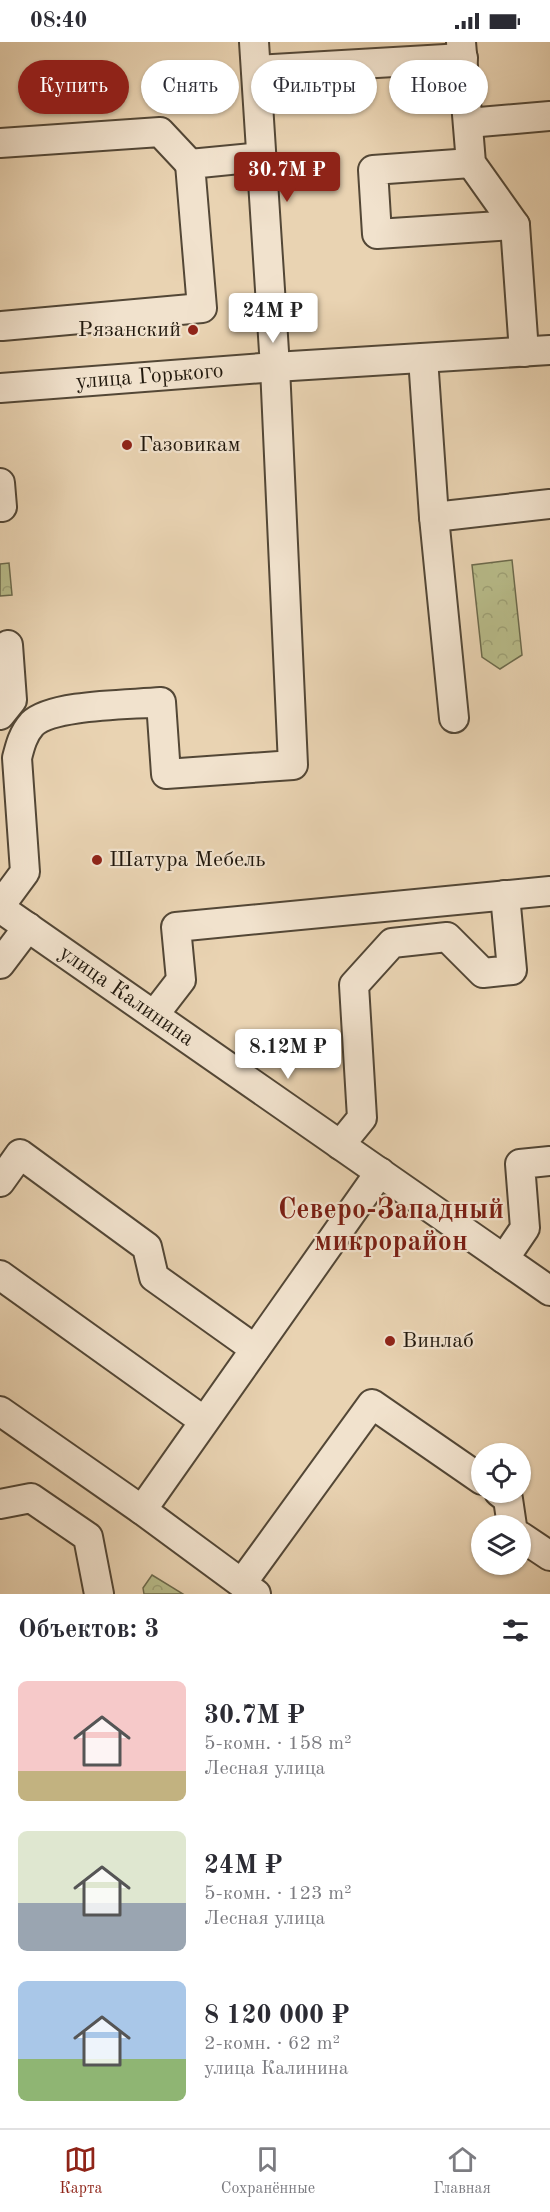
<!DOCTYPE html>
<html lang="ru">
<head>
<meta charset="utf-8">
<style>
	:root { --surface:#fff; --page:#f7f7f7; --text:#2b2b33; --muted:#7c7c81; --line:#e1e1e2; --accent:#8f2418 }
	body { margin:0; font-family:"Old Standard TT",serif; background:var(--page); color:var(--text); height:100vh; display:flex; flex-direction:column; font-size:22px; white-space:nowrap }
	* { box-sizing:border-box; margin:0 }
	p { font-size:20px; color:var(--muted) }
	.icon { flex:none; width:33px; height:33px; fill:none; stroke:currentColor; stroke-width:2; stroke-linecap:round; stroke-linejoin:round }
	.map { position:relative; height:1552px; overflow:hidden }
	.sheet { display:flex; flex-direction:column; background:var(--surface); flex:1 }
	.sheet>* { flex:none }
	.banner { position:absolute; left:18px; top:18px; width:514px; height:54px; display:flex; gap:12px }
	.tools { position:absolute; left:471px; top:1401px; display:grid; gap:12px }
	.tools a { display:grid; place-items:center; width:60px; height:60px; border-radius:50%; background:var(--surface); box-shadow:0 2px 4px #0004; font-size:30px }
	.price { position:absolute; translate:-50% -51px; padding:0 14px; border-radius:6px; background:#fff; color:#222; font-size:20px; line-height:39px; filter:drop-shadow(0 2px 3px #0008) }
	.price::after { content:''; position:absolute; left:50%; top:36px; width:18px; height:14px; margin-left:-9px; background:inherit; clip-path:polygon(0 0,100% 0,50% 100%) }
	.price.selected { background:var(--accent); color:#fff }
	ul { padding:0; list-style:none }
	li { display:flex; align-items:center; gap:18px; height:150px; padding:0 18px }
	li span { display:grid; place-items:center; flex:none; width:168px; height:120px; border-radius:9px; color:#555 }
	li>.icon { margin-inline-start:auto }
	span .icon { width:72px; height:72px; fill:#fffc; stroke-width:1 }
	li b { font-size:26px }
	h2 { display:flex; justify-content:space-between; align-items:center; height:72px; padding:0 18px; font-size:26px }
	.pill { padding:0 21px; border-radius:27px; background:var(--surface); box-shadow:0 2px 4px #0004; font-size:21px; line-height:54px }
	.pill.selected { background:var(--accent); color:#fff }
	.status { display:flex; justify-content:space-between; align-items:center; height:42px; padding:0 30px; background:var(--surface); direction:ltr }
	.status svg { height:16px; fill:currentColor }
	.menu { display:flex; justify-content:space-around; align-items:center; height:84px; border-top:2px solid var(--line); background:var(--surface); font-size:16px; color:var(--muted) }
	.menu a { display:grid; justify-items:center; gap:3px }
	.menu .selected { color:var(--accent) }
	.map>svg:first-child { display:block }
	.park { fill:url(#park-crowns); stroke:#6c6a4c; stroke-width:1.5 }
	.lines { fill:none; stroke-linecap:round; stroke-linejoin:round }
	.minor-casing { stroke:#534736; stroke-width:32 }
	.minor { stroke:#f1e2cd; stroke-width:28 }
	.poi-dot { fill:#8f2418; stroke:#f1e2cd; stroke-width:2 }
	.labels { text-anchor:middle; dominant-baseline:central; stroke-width:4.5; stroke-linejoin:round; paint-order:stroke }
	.poi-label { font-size:22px; fill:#21180d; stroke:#f1e2cd; text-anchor:start }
	.street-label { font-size:22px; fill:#21180d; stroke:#f1e2cd }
	.district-label { font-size:28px; font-weight:bold; fill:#7a1f14; stroke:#f1e2cd }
</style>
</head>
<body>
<div class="status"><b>08:40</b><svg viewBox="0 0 49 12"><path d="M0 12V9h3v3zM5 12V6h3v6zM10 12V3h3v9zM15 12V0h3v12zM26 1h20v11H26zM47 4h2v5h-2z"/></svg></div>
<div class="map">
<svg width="550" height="1552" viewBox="0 0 550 1552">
	<defs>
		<pattern id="park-crowns" width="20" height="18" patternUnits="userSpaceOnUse" patternTransform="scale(1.5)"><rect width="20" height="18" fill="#b8bc8a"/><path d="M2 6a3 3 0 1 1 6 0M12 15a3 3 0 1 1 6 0" fill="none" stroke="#9ea176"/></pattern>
	</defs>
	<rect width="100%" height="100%" fill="#e9d3b2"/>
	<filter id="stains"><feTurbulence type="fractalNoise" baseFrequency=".00333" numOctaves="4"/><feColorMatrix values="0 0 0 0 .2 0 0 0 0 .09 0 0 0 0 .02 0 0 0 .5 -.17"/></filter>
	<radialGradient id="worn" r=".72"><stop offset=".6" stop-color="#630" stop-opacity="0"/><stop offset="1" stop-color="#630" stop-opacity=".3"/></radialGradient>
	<path class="park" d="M512 518 522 613 500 627 482 615 472 523Z
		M9 521 12 553 0 554V522Z
		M152 1533 183 1552H144L143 1546Z"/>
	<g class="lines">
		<defs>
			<g id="minor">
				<path d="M461 0 471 121 515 183 524 310"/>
				<path d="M256 28 463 16"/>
				<path d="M468 81 550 74"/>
				<path d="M0 101 160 90 190 122"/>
				<path d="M471 121 373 128 377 192 515 183"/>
				<path d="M2 284 202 266 190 122 261 115"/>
				<path d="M423 316 434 475"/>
				<path id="s1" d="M0 346 275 325 550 308"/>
				<path d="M0 441 2 465"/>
				<path d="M0 673 12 658 8 603"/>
				<path d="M454 676 434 475 550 462"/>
				<path d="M0 864 25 830 17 716C20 704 23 692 32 682 52 662 131 663 161 660L166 732 293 723 275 325 254 0"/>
				<path id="s2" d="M0 866 550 1249"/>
				<path d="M0 922 28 885"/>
				<path d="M154 973 181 938 176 885 550 849"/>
				<path d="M340 1103 362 1076 354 943 392 901 447 895 483 931 512 928 505 853"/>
				<path d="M0 1140 20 1112 147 1205 154 1235 255 1307"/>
				<path d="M504 1217 525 1186 520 1122 550 1119"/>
				<path d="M0 1233 204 1379"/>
				<path d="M0 1369 142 1468 256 1552"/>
				<path d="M499 1450 508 1457 512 1484"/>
				<path d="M0 1462 31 1456 88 1495 99 1552"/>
				<path d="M142 1468 380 1130"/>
				<path d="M520 1494 550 1514"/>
				<path d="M242 1541 372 1362 482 1438"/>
			</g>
		</defs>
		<use href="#minor" class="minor-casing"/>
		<use href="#minor" class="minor"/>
	</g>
	<g class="poi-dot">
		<circle cx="193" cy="288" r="6"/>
		<circle cx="127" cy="403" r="6"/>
		<circle cx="97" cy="818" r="6"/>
		<circle cx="390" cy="1299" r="6"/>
	</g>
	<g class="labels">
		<g class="poi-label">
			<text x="181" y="288" text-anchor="end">Рязанский</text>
			<text x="139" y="403">Газовикам</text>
			<text x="109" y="818">Шатура Мебель</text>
			<text x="402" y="1299">Винлаб</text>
		</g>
		<g class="street-label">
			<text stroke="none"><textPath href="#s1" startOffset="150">улица Горького</textPath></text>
			<text stroke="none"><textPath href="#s2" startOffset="154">улица Калинина</textPath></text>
		</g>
		<g class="district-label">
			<text x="391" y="1169">Северо-Западный<tspan x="391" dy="32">микрорайон</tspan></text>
		</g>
	</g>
	<rect width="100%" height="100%" filter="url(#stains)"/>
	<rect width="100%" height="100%" fill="url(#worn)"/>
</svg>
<div class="tools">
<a><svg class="icon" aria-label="locate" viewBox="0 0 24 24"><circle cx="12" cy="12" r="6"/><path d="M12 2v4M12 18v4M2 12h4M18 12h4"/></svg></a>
<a><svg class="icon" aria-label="layers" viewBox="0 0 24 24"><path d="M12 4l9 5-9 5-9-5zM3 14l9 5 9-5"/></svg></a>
</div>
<b class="price selected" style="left:287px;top:161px">30.7M ₽</b>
<b class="price" style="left:273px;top:302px">24M ₽</b>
<b class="price" style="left:288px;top:1038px">8.12M ₽</b>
<div class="banner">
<a class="pill selected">Купить</a>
<a class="pill">Снять</a>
<a class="pill">Фильтры</a>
<a class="pill">Новое</a>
</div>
</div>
<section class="sheet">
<h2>Объектов: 3<svg class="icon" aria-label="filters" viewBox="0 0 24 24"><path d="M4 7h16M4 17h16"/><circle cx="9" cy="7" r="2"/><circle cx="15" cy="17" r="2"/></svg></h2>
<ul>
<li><span style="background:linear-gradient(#f6c9c9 75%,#c2b280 0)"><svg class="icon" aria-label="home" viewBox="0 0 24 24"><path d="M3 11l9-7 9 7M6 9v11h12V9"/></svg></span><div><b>30.7M ₽</b><p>5-комн. · 158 m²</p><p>Лесная улица</p></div></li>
<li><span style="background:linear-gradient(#dfe7d0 60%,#9aa5b1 0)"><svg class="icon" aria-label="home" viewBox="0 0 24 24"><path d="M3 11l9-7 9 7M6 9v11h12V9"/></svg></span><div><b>24M ₽</b><p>5-комн. · 123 m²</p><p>Лесная улица</p></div></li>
<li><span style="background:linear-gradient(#a9c7e8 65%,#8fb573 0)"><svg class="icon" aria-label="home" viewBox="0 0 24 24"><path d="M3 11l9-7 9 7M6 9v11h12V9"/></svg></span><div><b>8 120 000 ₽</b><p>2-комн. · 62 m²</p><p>улица Калинина</p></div></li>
</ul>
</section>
<nav class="menu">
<a class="selected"><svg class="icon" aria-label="map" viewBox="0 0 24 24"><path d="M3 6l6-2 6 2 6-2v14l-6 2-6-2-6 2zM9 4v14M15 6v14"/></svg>Карта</a>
<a><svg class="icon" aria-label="saved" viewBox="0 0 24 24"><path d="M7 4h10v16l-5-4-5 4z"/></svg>Сохранённые</a>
<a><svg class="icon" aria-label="home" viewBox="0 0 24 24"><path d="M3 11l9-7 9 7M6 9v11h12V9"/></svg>Главная</a>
</nav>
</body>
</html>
